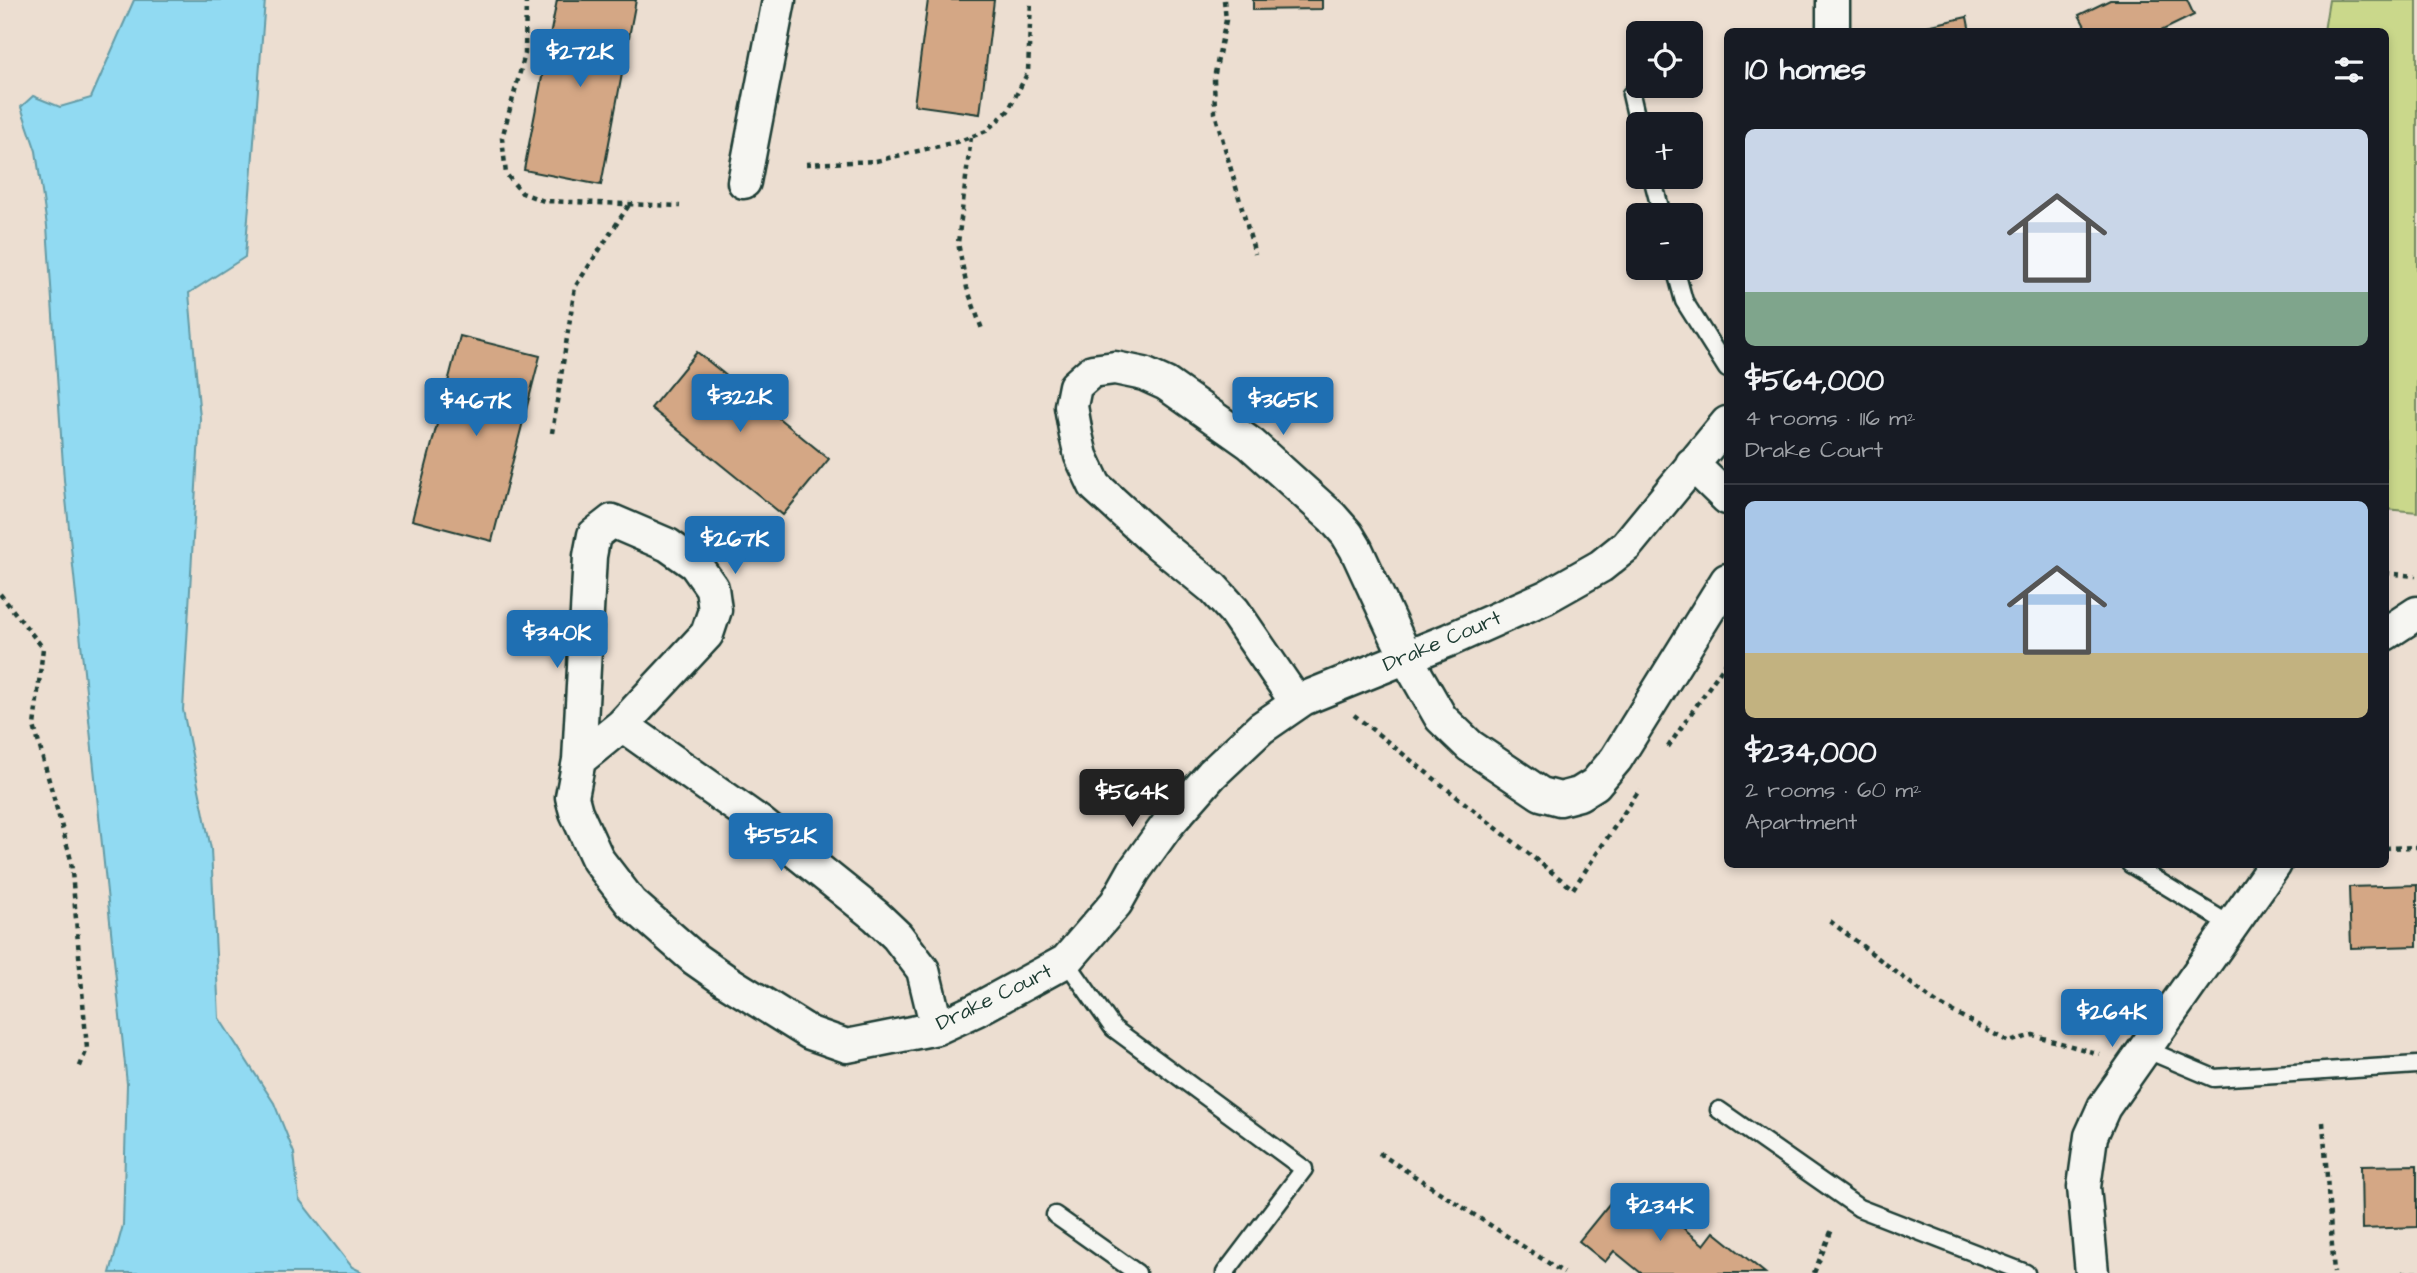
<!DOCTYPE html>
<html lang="en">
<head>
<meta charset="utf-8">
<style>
	:root { --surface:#171b24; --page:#242831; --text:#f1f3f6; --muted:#9ea1a6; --line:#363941; --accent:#1f6fb2 }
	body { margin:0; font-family:"Architects Daughter",sans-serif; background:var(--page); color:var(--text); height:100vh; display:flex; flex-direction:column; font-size:26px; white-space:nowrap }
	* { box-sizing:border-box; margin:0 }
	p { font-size:23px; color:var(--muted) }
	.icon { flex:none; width:38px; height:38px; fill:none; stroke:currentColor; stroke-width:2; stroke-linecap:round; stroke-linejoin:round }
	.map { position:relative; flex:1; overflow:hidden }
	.side { position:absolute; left:1724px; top:28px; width:665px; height:840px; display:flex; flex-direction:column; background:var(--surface); border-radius:10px; box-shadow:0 4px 10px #0003 }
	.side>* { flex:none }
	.fabs { position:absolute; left:1626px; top:21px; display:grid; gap:14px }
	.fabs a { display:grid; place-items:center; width:77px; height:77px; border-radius:10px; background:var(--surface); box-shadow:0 4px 10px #0003; font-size:35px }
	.price { position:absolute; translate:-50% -60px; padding:0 16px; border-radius:7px; background:var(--accent); color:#fff; font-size:23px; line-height:46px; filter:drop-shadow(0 2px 4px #0008) }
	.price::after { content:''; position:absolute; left:50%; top:42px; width:21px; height:16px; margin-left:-10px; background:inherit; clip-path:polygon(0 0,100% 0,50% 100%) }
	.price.current { background:#222; color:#fff }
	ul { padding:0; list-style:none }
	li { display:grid; align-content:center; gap:14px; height:371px; padding:0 21px }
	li+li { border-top:2px solid var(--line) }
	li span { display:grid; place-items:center; height:217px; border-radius:10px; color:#555 }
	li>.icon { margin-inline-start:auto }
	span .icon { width:126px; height:126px; fill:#fffc; stroke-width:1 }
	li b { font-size:30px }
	h2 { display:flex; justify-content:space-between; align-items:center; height:84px; padding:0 21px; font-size:30px }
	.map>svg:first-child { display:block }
	.green { fill:#cad88b; stroke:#748a60; stroke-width:2 }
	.water { fill:#91daf2; stroke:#639ba6; stroke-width:2 }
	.building { fill:#d4a785; stroke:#1f3d34; stroke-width:2 }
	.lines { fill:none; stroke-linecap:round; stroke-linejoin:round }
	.service-casing { stroke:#1f3d34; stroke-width:21 }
	.minor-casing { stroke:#1f3d34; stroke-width:37 }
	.path { stroke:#1f3d34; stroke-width:4.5; stroke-dasharray:5 5; stroke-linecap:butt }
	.service { stroke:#f6f6f2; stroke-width:16 }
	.minor { stroke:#f6f6f2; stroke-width:32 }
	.labels { text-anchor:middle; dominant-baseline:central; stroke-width:5; stroke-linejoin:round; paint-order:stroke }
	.street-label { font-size:21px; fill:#1f3d34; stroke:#f6f6f2 }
</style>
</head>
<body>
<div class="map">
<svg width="2417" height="1273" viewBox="0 0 2417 1273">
	<rect width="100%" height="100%" fill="#ecded1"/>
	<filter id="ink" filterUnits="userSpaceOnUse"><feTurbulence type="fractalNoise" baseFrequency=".0143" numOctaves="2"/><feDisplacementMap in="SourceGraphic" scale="14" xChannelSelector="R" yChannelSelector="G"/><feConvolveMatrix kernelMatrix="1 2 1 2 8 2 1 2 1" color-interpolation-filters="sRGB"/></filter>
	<g filter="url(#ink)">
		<path class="green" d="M2329 0H2417V512L2385 509V32L2324 31Z"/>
		<path class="water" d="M134 0H265L245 257 189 293 200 418 183 710 211 849 219 1018 274 1103 294 1153 299 1199 352 1267 364 1273H110L123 1225 127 1084 64 480 47 226 36 151 21 107 33 96 60 107 91 98Z"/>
		<path class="building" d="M557 0H636L601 185 524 170Z
			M928 0H994L980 114 914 105Z
			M1253 0H1322V9L1253 10Z
			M2110 0H2187L2194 15 2159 32H2088L2079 15Z
			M1967 17 1970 32H1919L1918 28Z
			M460 336 540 356 492 541 412 520Z
			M697 352 829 459 783 515 651 408Z
			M2417 885V946L2351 948 2349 887Z
			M2417 1165V1227L2362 1229 2361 1166Z
			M1618 1193 1645 1215 1654 1204 1704 1245 1714 1232 1765 1273H1641L1614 1251 1605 1262 1579 1241Z"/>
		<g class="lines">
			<defs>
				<path id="service" d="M1631 94 1638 124
					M1652 177 1662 215
					M1675 268 1684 301 1727 369
					M2130 864 2232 926
					M1066 961 1113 1028 1304 1169 1225 1273
					M2145 1049 2214 1078 2417 1065
					M1719 1110 1859 1208 2026 1273
					M1055 1215 1137 1273"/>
				<path id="minor" d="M1833 0V32
					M744 182 779 0
					M1692 464 1727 498
					M2385 634 2417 613
					M1297 703 1234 611 1213 588 1154 540 1095 486 1081 456 1076 435 1071 406 1075 386 1092 371 1115 368 1144 374 1166 384 1251 444 1332 517 1347 534 1356 549 1406 657 1441 718 1470 746 1541 794 1560 799 1579 794 1595 784 1616 759 1727 580
					M622 725 759 822 876 916 897 936 923 970 937 1028
					M579 760 622 725 707 634 715 610 712 588 695 564 668 545 612 521 594 535 590 556 579 760 572 797 576 812 598 860 631 903 695 959 725 980 810 1033 847 1046 937 1028 976 1010 1066 961 1116 903 1134 871 1168 824 1212 774 1261 728 1303 699 1449 640 1546 597 1601 566 1626 546 1727 423
					M2092 1273 2084 1187 2091 1136 2104 1107 2275 864"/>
			</defs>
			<use href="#service" class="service-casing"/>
			<use href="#minor" class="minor-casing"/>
			<path class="path" d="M526 0 525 54 502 138 506 174 522 193 544 201 680 206
				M1224 0 1226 20 1214 78 1215 113 1255 254
				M971 137 958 243 967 288 983 332
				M806 164 876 161 960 141 986 131 1008 111 1028 72 1031 0
				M552 433 575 287 629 205
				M2385 573 2416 576
				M0 594 43 648 34 726 71 860 87 1049 78 1071
				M1354 715 1573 889 1640 789
				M1668 747 1727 661
				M2385 848 2417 847
				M1830 921 1935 1002 2009 1042 2033 1035 2099 1054
				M2323 1122 2334 1273
				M1379 1153 1564 1273
				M1814 1273 1833 1227
				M2402 1273H2417"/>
			<use href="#service" class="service"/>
			<use href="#minor" class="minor"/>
		</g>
	</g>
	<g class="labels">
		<g class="street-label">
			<text transform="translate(1442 641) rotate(-23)">Drake Court</text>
			<text transform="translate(994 997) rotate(-26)">Drake Court</text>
		</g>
	</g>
</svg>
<div class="fabs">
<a><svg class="icon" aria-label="locate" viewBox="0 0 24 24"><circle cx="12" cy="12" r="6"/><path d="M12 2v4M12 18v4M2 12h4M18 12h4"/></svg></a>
<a>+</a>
<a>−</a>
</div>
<b class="price" style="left:580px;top:89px">$272K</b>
<b class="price" style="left:740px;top:434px">$322K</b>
<b class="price" style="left:1283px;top:437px">$365K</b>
<b class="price" style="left:476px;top:438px">$467K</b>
<b class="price" style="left:735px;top:576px">$267K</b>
<b class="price" style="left:557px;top:670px">$340K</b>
<b class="price current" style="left:1132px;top:829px">$564K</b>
<b class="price" style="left:781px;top:873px">$552K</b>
<b class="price" style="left:2112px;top:1049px">$264K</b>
<b class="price" style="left:1660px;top:1243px">$234K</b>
<section class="side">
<h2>10 homes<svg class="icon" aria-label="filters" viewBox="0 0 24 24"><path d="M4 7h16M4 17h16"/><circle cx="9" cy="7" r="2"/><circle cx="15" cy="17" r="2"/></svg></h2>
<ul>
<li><span style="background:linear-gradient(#c9d6e8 75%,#7fa58c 0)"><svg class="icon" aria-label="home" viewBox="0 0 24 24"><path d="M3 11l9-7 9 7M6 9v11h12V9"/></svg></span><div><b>$564,000</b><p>4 rooms · 116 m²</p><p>Drake Court</p></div></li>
<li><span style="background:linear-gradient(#a9c7e8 70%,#c2b280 0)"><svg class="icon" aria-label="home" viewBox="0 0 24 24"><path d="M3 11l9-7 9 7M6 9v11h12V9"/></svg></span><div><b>$234,000</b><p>2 rooms · 60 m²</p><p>Apartment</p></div></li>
</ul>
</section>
</div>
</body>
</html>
